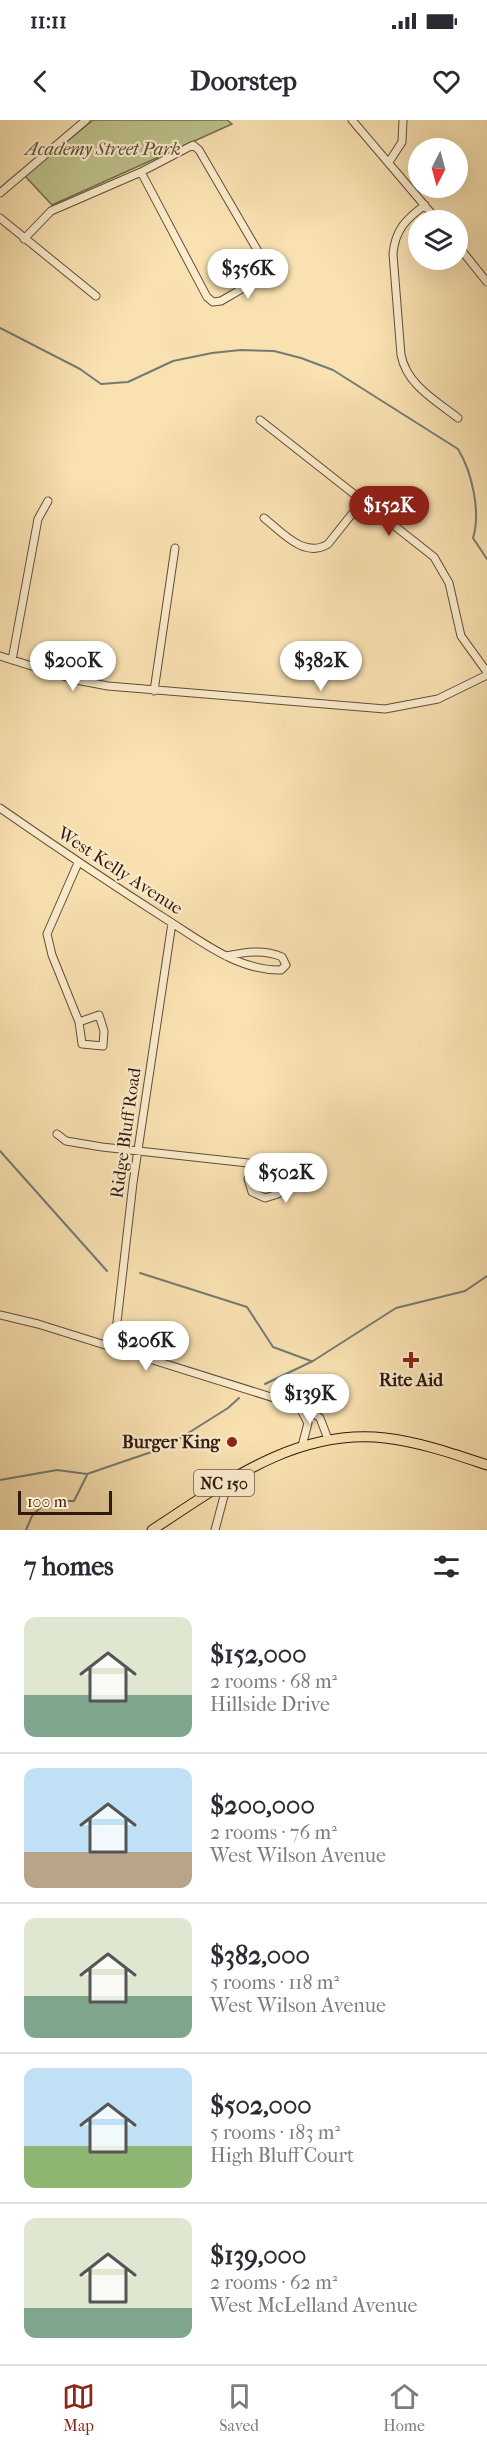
<!DOCTYPE html>
<html lang="en">
<head>
<meta charset="utf-8">
<style>
	:root { --surface:#fff; --page:#f2f2f3; --text:#2b2b33; --muted:#7c7c81; --line:#e1e1e2; --accent:#8f2418 }
	body { margin:0; font-family:"IM FELL French Canon",serif; background:var(--page); color:var(--text); height:100vh; display:flex; flex-direction:column; font-size:22px; white-space:nowrap }
	* { box-sizing:border-box; margin:0 }
	p { font-size:20px; color:var(--muted) }
	.icon { flex:none; width:33px; height:33px; fill:none; stroke:currentColor; stroke-width:2; stroke-linecap:round; stroke-linejoin:round }
	.map { position:relative; height:1410px; overflow:hidden }
	.details { display:flex; flex-direction:column; background:var(--surface); flex:1 }
	.details>* { flex:none }
	.needle { width:39px; rotate:186deg }
	.controls { position:absolute; left:408px; top:18px; display:grid; gap:12px }
	.controls a { display:grid; place-items:center; width:60px; height:60px; border-radius:50%; background:var(--surface); box-shadow:0 6px 24px #0002; font-size:30px }
	.scale { position:absolute; left:18px; bottom:15px; width:94px; box-sizing:border-box; padding-left:6px; border:3px solid #2f1a11; border-top:0; font-size:16px; line-height:21px; white-space:nowrap; color:#2f1a11; -webkit-text-stroke:4px #fbeccc; paint-order:stroke }
	.price { position:absolute; translate:-50% -51px; padding:0 14px; border-radius:21px; background:#fff; color:#222; font-size:20px; line-height:39px; filter:drop-shadow(0 2px 3px #0008) }
	.price::after { content:''; position:absolute; left:50%; top:36px; width:18px; height:14px; margin-left:-9px; background:inherit; clip-path:polygon(0 0,100% 0,50% 100%) }
	.price.current { background:var(--accent); color:#fff }
	ul { padding:0; list-style:none }
	li { display:flex; align-items:center; gap:18px; height:150px; padding:0 24px }
	li+li { border-top:2px solid var(--line) }
	li span { display:grid; place-items:center; flex:none; width:168px; height:120px; border-radius:12px; color:#555 }
	li>.icon { margin-inline-start:auto }
	span .icon { width:72px; height:72px; fill:#fffc; stroke-width:1 }
	li b { font-size:26px }
	h2 { display:flex; justify-content:space-between; align-items:center; height:72px; padding:0 24px; font-size:26px }
	.status { display:flex; justify-content:space-between; align-items:center; height:42px; padding:0 30px; background:var(--surface); direction:ltr }
	.status svg { height:16px; fill:currentColor }
	header { display:flex; justify-content:space-between; align-items:center; height:78px; padding:0 24px; background:var(--surface); font-size:27px; font-weight:700 }
	.tab-bar { display:flex; justify-content:space-around; align-items:center; height:84px; border-top:2px solid var(--line); background:var(--surface); font-size:16px; color:var(--muted) }
	.tab-bar a { display:grid; justify-items:center; gap:3px }
	.tab-bar .current { color:var(--accent) }
	.map>svg:first-child { display:block }
	.park { fill:#bec28b; stroke:#766e4e; stroke-width:1.5 }
	.lines { fill:none; stroke-linecap:round; stroke-linejoin:round }
	.stream { stroke:#747b74; stroke-width:2 }
	.minor-casing { stroke:#624c39; stroke-width:9 }
	.major-casing { stroke:#2f1a11; stroke-width:11 }
	.minor { stroke:#fbeccc; stroke-width:7 }
	.major { stroke:#f9e1b1; stroke-width:9 }
	.poi-dot { fill:#8f2418; stroke:#fbeccc; stroke-width:2 }
	.labels { text-anchor:middle; dominant-baseline:central; stroke-width:4.5; stroke-linejoin:round; paint-order:stroke }
	.shield { fill:#fbeccc; stroke:#6c5949; stroke-width:1.5 }
	.shield-label { font-size:16px; font-weight:bold; fill:#2f1a11 }
	.park-label { font-size:18px; font-style:italic; fill:#5a4c36; stroke:#fbeccc }
	.street-label { font-size:18px; fill:#2f1a11; stroke:#fbeccc }
	.poi-label { font-size:18px; font-weight:bold; fill:#2f1a11; stroke:#fbeccc }
</style>
</head>
<body>
<div class="status"><b>11:11</b><svg viewBox="0 0 49 12"><path d="M0 12V9h3v3zM5 12V6h3v6zM10 12V3h3v9zM15 12V0h3v12zM26 1h20v11H26zM47 4h2v5h-2z"/></svg></div>
<header><svg class="icon" aria-label="back" viewBox="0 0 24 24"><path d="M15 5l-7 7 7 7"/></svg>Doorstep<svg class="icon" aria-label="heart" viewBox="0 0 24 24"><path d="M12 20l-8-8c-3-5 5-10 8-4 3-6 11-1 8 4z"/></svg></header>
<div class="map">
<svg width="487" height="1410" viewBox="0 0 487 1410">
	<rect width="100%" height="100%" fill="#f9e1b1"/>
	<filter id="stains"><feTurbulence type="fractalNoise" baseFrequency=".00333" numOctaves="4"/><feColorMatrix values="0 0 0 0 .2 0 0 0 0 .09 0 0 0 0 .02 0 0 0 .5 -.17"/></filter>
	<radialGradient id="worn" r=".72"><stop offset=".6" stop-color="#630" stop-opacity="0"/><stop offset="1" stop-color="#630" stop-opacity=".3"/></radialGradient>
	<path class="park" d="M93 0H227L232 4 52 85 25 56Z"/>
	<g class="lines">
		<path class="stream" d="M0 208 80 249 101 264 128 262 173 241 212 233 241 230 274 231 301 238 333 250 458 329C472 352 481 392 473 418L487 439
			M0 1031 107 1151
			M140 1153 247 1187 273 1227 311 1241
			M265 1264 313 1241 396 1188 465 1171 487 1156
			M0 1360 57 1350 87 1354 166 1327 228 1288 239 1278
			M26 1410 32 1396 47 1381H74L87 1355"/>
		<defs>
			<path id="minor" d="M352 0 437 100
				M389 42 402 22 403 0
				M0 73 86 0
				M425 85C406 99 395 110 393 134L401 235C407 265 435 280 458 298
				M0 98 96 176
				M24 119 51 91 141 52 193 25 199 30 266 145 267 151 264 156 221 181 213 182 207 177 141 52
				M458 126 487 162
				M260 300 434 437 449 463 461 516 487 552
				M264 398C282 412 304 439 328 424L363 380
				M0 536 76 560 108 566 385 589 438 579 487 555
				M12 540 38 399 48 381
				M154 571 175 428
				M0 688C56 727 111 764 169 801 202 822 239 851 281 850L286 845 282 837C264 829 245 832 226 836
				M78 743 47 814 52 835 79 902
				M99 895 104 911 103 926 82 924 79 902Z
				M57 1014 66 1021 102 1027 248 1043 255 1046 268 1042C284 1047 289 1061 278 1074L265 1078 252 1072 248 1059 255 1046
				M0 1195 38 1204 306 1288 320 1298 328 1319
				M114 1228 133 1063 172 803
				M300 1288 308 1303 302 1326
				M215 1410 228 1361"/>
			<path id="major" d="M152 1410C223 1364 295 1308 385 1318 420 1322 454 1334 487 1345"/>
		</defs>
		<use href="#minor" class="minor-casing"/>
		<use href="#major" class="major-casing"/>
		<use href="#minor" class="minor"/>
		<use href="#major" class="major"/>
	</g>
	<g class="poi-dot">
		<path d="M408 1231h6v6h6v6h-6v6h-6v-6h-6v-6h6z"/>
		<circle cx="232" cy="1322" r="6"/>
	</g>
	<g class="labels">
		<rect class="shield" x="194" y="1350" width="60" height="26" rx="4.5"/>
		<g class="shield-label">
			<text x="224" y="1363">NC 150</text>
		</g>
		<g class="park-label">
			<text x="103" y="29">Academy Street Park</text>
		</g>
		<g class="street-label">
			<text transform="translate(120 751) rotate(33)">West Kelly Avenue</text>
			<text transform="translate(126 1013) rotate(-82)">Ridge Bluff Road</text>
		</g>
		<g class="poi-label">
			<text x="411" y="1260">Rite Aid</text>
			<text x="220" y="1322" text-anchor="end">Burger King</text>
		</g>
	</g>
	<rect width="100%" height="100%" filter="url(#stains)"/>
	<rect width="100%" height="100%" fill="url(#worn)"/>
</svg>
<div class="controls">
<a><svg class="needle" viewBox="-14 -14 28 28"><path d="M0-13l5 13h-10z" fill="#e53935"/><path d="M0 13l5-13h-10z" fill="#7c7c81"/></svg></a>
<a><svg class="icon" aria-label="layers" viewBox="0 0 24 24"><path d="M12 4l9 5-9 5-9-5zM3 14l9 5 9-5"/></svg></a>
</div>
<div class="scale">100 m</div>
<b class="price" style="left:248px;top:180px">$356K</b>
<b class="price current" style="left:389px;top:417px">$152K</b>
<b class="price" style="left:73px;top:572px">$200K</b>
<b class="price" style="left:321px;top:572px">$382K</b>
<b class="price" style="left:286px;top:1084px">$502K</b>
<b class="price" style="left:146px;top:1252px">$206K</b>
<b class="price" style="left:310px;top:1305px">$139K</b>
</div>
<section class="details">
<h2>7 homes<svg class="icon" aria-label="filters" viewBox="0 0 24 24"><path d="M4 7h16M4 17h16"/><circle cx="9" cy="7" r="2"/><circle cx="15" cy="17" r="2"/></svg></h2>
<ul>
<li><span style="background:linear-gradient(#dfe7d0 65%,#7fa58c 0)"><svg class="icon" aria-label="home" viewBox="0 0 24 24"><path d="M3 11l9-7 9 7M6 9v11h12V9"/></svg></span><div><b>$152,000</b><p>2 rooms · 68 m²</p><p>Hillside Drive</p></div></li>
<li><span style="background:linear-gradient(#bfe0f5 70%,#b9a48a 0)"><svg class="icon" aria-label="home" viewBox="0 0 24 24"><path d="M3 11l9-7 9 7M6 9v11h12V9"/></svg></span><div><b>$200,000</b><p>2 rooms · 76 m²</p><p>West Wilson Avenue</p></div></li>
<li><span style="background:linear-gradient(#dfe7d0 65%,#7fa58c 0)"><svg class="icon" aria-label="home" viewBox="0 0 24 24"><path d="M3 11l9-7 9 7M6 9v11h12V9"/></svg></span><div><b>$382,000</b><p>5 rooms · 118 m²</p><p>West Wilson Avenue</p></div></li>
<li><span style="background:linear-gradient(#bfe0f5 65%,#8fb573 0)"><svg class="icon" aria-label="home" viewBox="0 0 24 24"><path d="M3 11l9-7 9 7M6 9v11h12V9"/></svg></span><div><b>$502,000</b><p>5 rooms · 183 m²</p><p>High Bluff Court</p></div></li>
<li><span style="background:linear-gradient(#dfe7d0 75%,#7fa58c 0)"><svg class="icon" aria-label="home" viewBox="0 0 24 24"><path d="M3 11l9-7 9 7M6 9v11h12V9"/></svg></span><div><b>$139,000</b><p>2 rooms · 62 m²</p><p>West McLelland Avenue</p></div></li>
</ul>
</section>
<nav class="tab-bar">
<a class="current"><svg class="icon" aria-label="map" viewBox="0 0 24 24"><path d="M3 6l6-2 6 2 6-2v14l-6 2-6-2-6 2zM9 4v14M15 6v14"/></svg>Map</a>
<a><svg class="icon" aria-label="saved" viewBox="0 0 24 24"><path d="M7 4h10v16l-5-4-5 4z"/></svg>Saved</a>
<a><svg class="icon" aria-label="home" viewBox="0 0 24 24"><path d="M3 11l9-7 9 7M6 9v11h12V9"/></svg>Home</a>
</nav>
</body>
</html>
